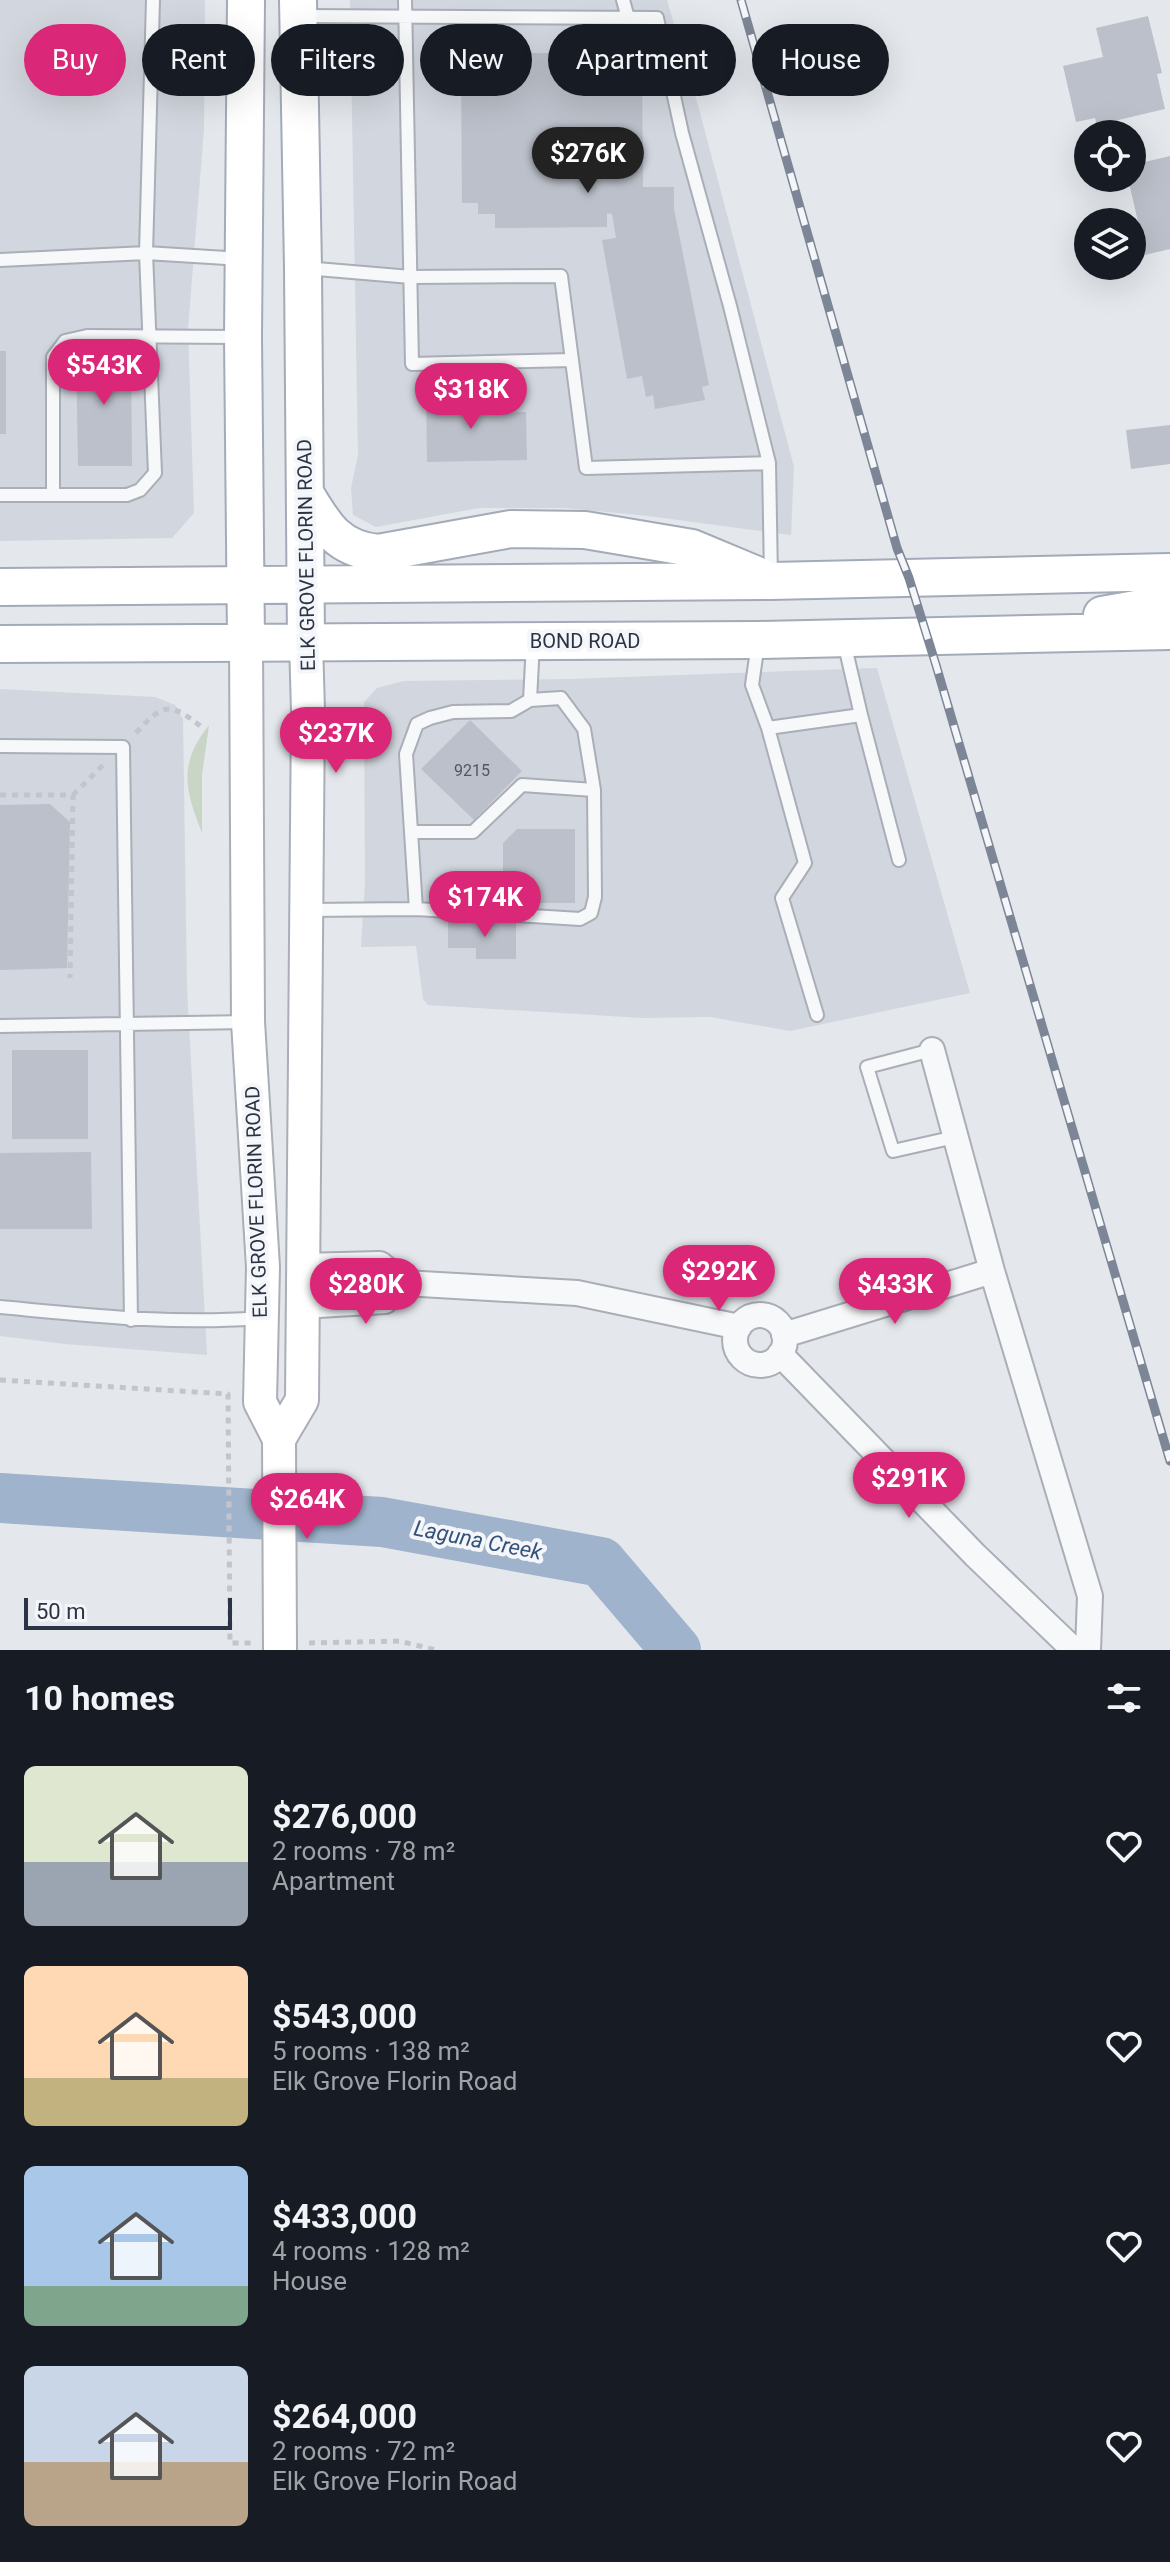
<!DOCTYPE html>
<html lang="en">
<head>
<meta charset="utf-8">
<style>
	:root { --surface:#171b24; --page:#242831; --text:#f1f3f6; --muted:#9ea1a6; --accent:#db2777 }
	body { margin:0; font-family:Roboto,sans-serif; background:var(--page); color:var(--text); height:100vh; display:flex; flex-direction:column; font-size:30px; white-space:nowrap }
	* { box-sizing:border-box; margin:0 }
	p { font-size:26px; color:var(--muted) }
	.icon { flex:none; width:44px; height:44px; fill:none; stroke:currentColor; stroke-width:2; stroke-linecap:round; stroke-linejoin:round }
	.map { position:relative; height:1650px; overflow:hidden }
	.side { display:flex; flex-direction:column; background:var(--surface); flex:1 }
	.side>* { flex:none }
	.banner { position:absolute; left:24px; top:24px; width:1122px; height:72px; display:flex; gap:16px }
	.controls { position:absolute; left:1074px; top:120px; display:grid; gap:16px }
	.controls a { display:grid; place-items:center; width:72px; height:72px; border-radius:50%; background:var(--surface); box-shadow:0 8px 32px #0002; font-size:40px }
	.scale { position:absolute; left:24px; bottom:20px; width:208px; box-sizing:border-box; padding-left:8px; border:4px solid #2b3445; border-top:0; font-size:22px; line-height:28px; white-space:nowrap; color:#2b3445; -webkit-text-stroke:6px #f4f6f9; paint-order:stroke }
	.price { position:absolute; translate:-50% -68px; padding:0 18px; border-radius:28px; background:var(--accent); color:#fff; font-size:26px; line-height:52px; filter:drop-shadow(0 2px 4px #0008) }
	.price::after { content:''; position:absolute; left:50%; top:48px; width:24px; height:18px; margin-left:-12px; background:inherit; clip-path:polygon(0 0,100% 0,50% 100%) }
	.price.on { background:#222; color:#fff }
	ul { padding:0; list-style:none }
	li { display:flex; align-items:center; gap:24px; height:200px; padding:0 24px }
	li span { display:grid; place-items:center; flex:none; width:224px; height:160px; border-radius:12px; color:#555 }
	li>.icon { margin-inline-start:auto }
	span .icon { width:96px; height:96px; fill:#fffc; stroke-width:1 }
	li b { font-size:34px }
	h2 { display:flex; justify-content:space-between; align-items:center; height:96px; padding:0 24px; font-size:34px }
	.tag { padding:0 28px; border-radius:36px; background:var(--surface); box-shadow:0 8px 32px #0002; font-size:28px; line-height:72px }
	.tag.on { background:var(--accent); color:#fff }
	.map>svg:first-child { display:block }
	.built { fill:#d2d6de }
	.green { fill:#c9d6c5 }
	.lines { fill:none; stroke-linecap:round; stroke-linejoin:round }
	.river { stroke:#9fb4cc; stroke-width:50 }
	.building { fill:#bbc0ca }
	.lane-casing { stroke:#a9aeb7; stroke-width:16 }
	.street-casing { stroke:#a9aeb7; stroke-width:28 }
	.secondary-casing { stroke:#a9aeb7; stroke-width:36 }
	.primary-casing { stroke:#a3abb8; stroke-width:40 }
	.path { stroke:#c2c5cb; stroke-width:5; stroke-dasharray:6 6; stroke-linecap:butt }
	.lane { stroke:#f7f8fa; stroke-width:12 }
	.street { stroke:#f7f8fa; stroke-width:24 }
	.secondary { stroke:#fff; stroke-width:32 }
	.primary { stroke:#fff; stroke-width:36 }
	.rail-casing { stroke:#7d8696; stroke-width:9 }
	.rail { stroke:#f4f6f9; stroke-width:6; stroke-dasharray:18; stroke-linecap:butt }
	.labels { text-anchor:middle; dominant-baseline:central; stroke-width:8; stroke-linejoin:round; paint-order:stroke }
	.number-label { font-size:16px; fill:#4f5766 }
	.street-label { font-size:20px; fill:#2b3445; stroke:#f4f6f9 }
	.water-label { font-size:22px; font-style:italic; fill:#34527a; stroke:#f4f6f9 }
</style>
</head>
<body>
<div class="map">
<svg width="1170" height="1650" viewBox="0 0 1170 1650">
	<rect width="100%" height="100%" fill="#e4e7ec"/>
	<path class="built" d="M0 0H205L204 129 188 329 194 513 172 538 0 541Z
		M350 0H667L699 109 794 467 791 535 648 516 565 508H479L376 527 353 515 351 488 358 455Z
		M877 668 970 993 790 1031 710 1017 642 1018 428 1005 423 999 416 946 361 947 365 882 364 702 377 688 404 681 568 679Z
		M0 689 155 697 175 705 183 719 187 988 207 1355 65 1344 0 1336Z"/>
	<path class="green" d="M209 725 202 775V833C185 789 178 764 209 725Z"/>
	<g class="lines">
		<path class="river" d="M0 1498 382 1522 601 1562 676 1650"/>
	</g>
	<path class="building" d="M1148 16 1162 73 1157 74 1165 109 1097 125 1095 118 1076 122 1063 66 1103 57 1096 28Z
		M497 53H608V67H642L643 187H674V209L709 385 702 387 705 400 655 409 653 395 646 397 642 376 627 379 602 240 616 238 612 214 607 213V227L495 228V214H478V203H462L461 76H477V66H497Z
		M1170 156V249L1132 258V237L1141 235 1128 178H1132V165Z
		M76 348H131L132 466H78Z
		M0 351H6V434H0Z
		M463 386 464 413 526 412 527 460 427 462 426 387Z
		M1170 425V464L1131 469 1126 430Z
		M470 720 522 771 474 820 421 769Z
		M50 804 70 822 67 968 0 970V805Z
		M517 829H575V903H503V843Z
		M448 922H516V959H476V948H448Z
		M12 1050H88V1139H12Z
		M91 1152 92 1229H0V1153Z"/>
	<g class="lines">
		<defs>
			<path id="lane" d="M405 0 412 364 572 360
				M623 0 628 18
				M301 16 657 18 682 133 730 306 769 463 771 578
				M0 260 146 253 242 259
				M305 268 411 277 561 276 586 468 769 463
				M0 495H127L140 490 155 473 146 253 153 0
				M53 495V357L65 341 87 336 239 337
				M758 643 752 685 768 728 805 863 782 898 817 1015
				M861 715 899 860
				M768 728 861 715 844 642
				M0 746 123 747 131 1320
				M411 832H473L522 785 594 790
				M416 909 406 754 417 724 430 718 453 712 511 711 530 700 533 643
				M307 910 416 909 580 919 591 913 595 897 594 790 584 729 561 698 530 700
				M0 1026 248 1022
				M932 1050 867 1067 893 1151 955 1137
				M0 1307C87 1315 173 1325 260 1318"/>
			<path id="street" d="M932 1050 992 1271 1090 1596 1088 1650
				M302 1266 380 1264 404 1283 577 1293 739 1327
				M302 1306 385 1301 404 1283
				M735 1340a25 25 0 1 1 50 0a25 25 0 1 1-50 0Z
				M784 1335 992 1271
				M780 1354 975 1555 1074 1650"/>
			<path id="secondary" d="M246 641 248 1022 263 1267 260 1402 279 1439 280 1650
				M279 1439 302 1400 308 711 306 642"/>
			<path id="primary" d="M298 0 303 268 306 642
				M305 493C324 525 337 549 378 553L511 529 585 530 692 548 759 576
				M0 587 771 581 1170 572
				M1102 615 1170 603
				M246 641 243 337 246 0
				M0 644 758 640 1170 631"/>
		</defs>
		<use href="#lane" class="lane-casing"/>
		<use href="#street" class="street-casing"/>
		<use href="#secondary" class="secondary-casing"/>
		<use href="#primary" class="primary-casing"/>
		<path class="path" d="M136 733C164 702 170 702 203 728
			M0 795H73L70 978
			M73 795 103 765
			M0 1380 228 1394 230 1643H251
			M309 1643 399 1641 436 1650"/>
		<use href="#lane" class="lane"/>
		<use href="#street" class="street"/>
		<use href="#secondary" class="secondary"/>
		<use href="#primary" class="primary"/>
		<defs>
			<path id="rail" d="M741 0 897 548 909 578 936 665 1170 1461"/>
		</defs>
		<use href="#rail" class="rail-casing"/>
		<use href="#rail" class="rail"/>
	</g>
	<g class="labels">
		<g class="number-label">
			<text x="472" y="770">9215</text>
		</g>
		<g class="street-label">
			<text transform="translate(306 555) rotate(-91)">ELK GROVE FLORIN ROAD</text>
			<text x="585" y="641">BOND ROAD</text>
			<text transform="translate(256 1202) rotate(-92)">ELK GROVE FLORIN ROAD</text>
		</g>
		<g class="water-label">
			<text transform="translate(478 1540) rotate(11)">Laguna Creek</text>
		</g>
	</g>
</svg>
<div class="controls">
<a><svg class="icon" aria-label="locate" viewBox="0 0 24 24"><circle cx="12" cy="12" r="6"/><path d="M12 2v4M12 18v4M2 12h4M18 12h4"/></svg></a>
<a><svg class="icon" aria-label="layers" viewBox="0 0 24 24"><path d="M12 4l9 5-9 5-9-5zM3 14l9 5 9-5"/></svg></a>
</div>
<div class="scale">50 m</div>
<b class="price on" style="left:588px;top:195px">$276K</b>
<b class="price" style="left:104px;top:407px">$543K</b>
<b class="price" style="left:471px;top:431px">$318K</b>
<b class="price" style="left:336px;top:775px">$237K</b>
<b class="price" style="left:485px;top:939px">$174K</b>
<b class="price" style="left:719px;top:1313px">$292K</b>
<b class="price" style="left:366px;top:1326px">$280K</b>
<b class="price" style="left:895px;top:1326px">$433K</b>
<b class="price" style="left:909px;top:1520px">$291K</b>
<b class="price" style="left:307px;top:1541px">$264K</b>
<div class="banner">
<a class="tag on">Buy</a>
<a class="tag">Rent</a>
<a class="tag">Filters</a>
<a class="tag">New</a>
<a class="tag">Apartment</a>
<a class="tag">House</a>
</div>
</div>
<section class="side">
<h2>10 homes<svg class="icon" aria-label="filters" viewBox="0 0 24 24"><path d="M4 7h16M4 17h16"/><circle cx="9" cy="7" r="2"/><circle cx="15" cy="17" r="2"/></svg></h2>
<ul>
<li><span style="background:linear-gradient(#dfe7d0 60%,#9aa5b1 0)"><svg class="icon" aria-label="home" viewBox="0 0 24 24"><path d="M3 11l9-7 9 7M6 9v11h12V9"/></svg></span><div><b>$276,000</b><p>2 rooms · 78 m²</p><p>Apartment</p></div><svg class="icon" aria-label="heart" viewBox="0 0 24 24"><path d="M12 20l-8-8c-3-5 5-10 8-4 3-6 11-1 8 4z"/></svg></li>
<li><span style="background:linear-gradient(#ffd9b3 70%,#c2b280 0)"><svg class="icon" aria-label="home" viewBox="0 0 24 24"><path d="M3 11l9-7 9 7M6 9v11h12V9"/></svg></span><div><b>$543,000</b><p>5 rooms · 138 m²</p><p>Elk Grove Florin Road</p></div><svg class="icon" aria-label="heart" viewBox="0 0 24 24"><path d="M12 20l-8-8c-3-5 5-10 8-4 3-6 11-1 8 4z"/></svg></li>
<li><span style="background:linear-gradient(#a9c7e8 75%,#7fa58c 0)"><svg class="icon" aria-label="home" viewBox="0 0 24 24"><path d="M3 11l9-7 9 7M6 9v11h12V9"/></svg></span><div><b>$433,000</b><p>4 rooms · 128 m²</p><p>House</p></div><svg class="icon" aria-label="heart" viewBox="0 0 24 24"><path d="M12 20l-8-8c-3-5 5-10 8-4 3-6 11-1 8 4z"/></svg></li>
<li><span style="background:linear-gradient(#c9d6e8 60%,#b9a48a 0)"><svg class="icon" aria-label="home" viewBox="0 0 24 24"><path d="M3 11l9-7 9 7M6 9v11h12V9"/></svg></span><div><b>$264,000</b><p>2 rooms · 72 m²</p><p>Elk Grove Florin Road</p></div><svg class="icon" aria-label="heart" viewBox="0 0 24 24"><path d="M12 20l-8-8c-3-5 5-10 8-4 3-6 11-1 8 4z"/></svg></li>
</ul>
</section>
</body>
</html>
